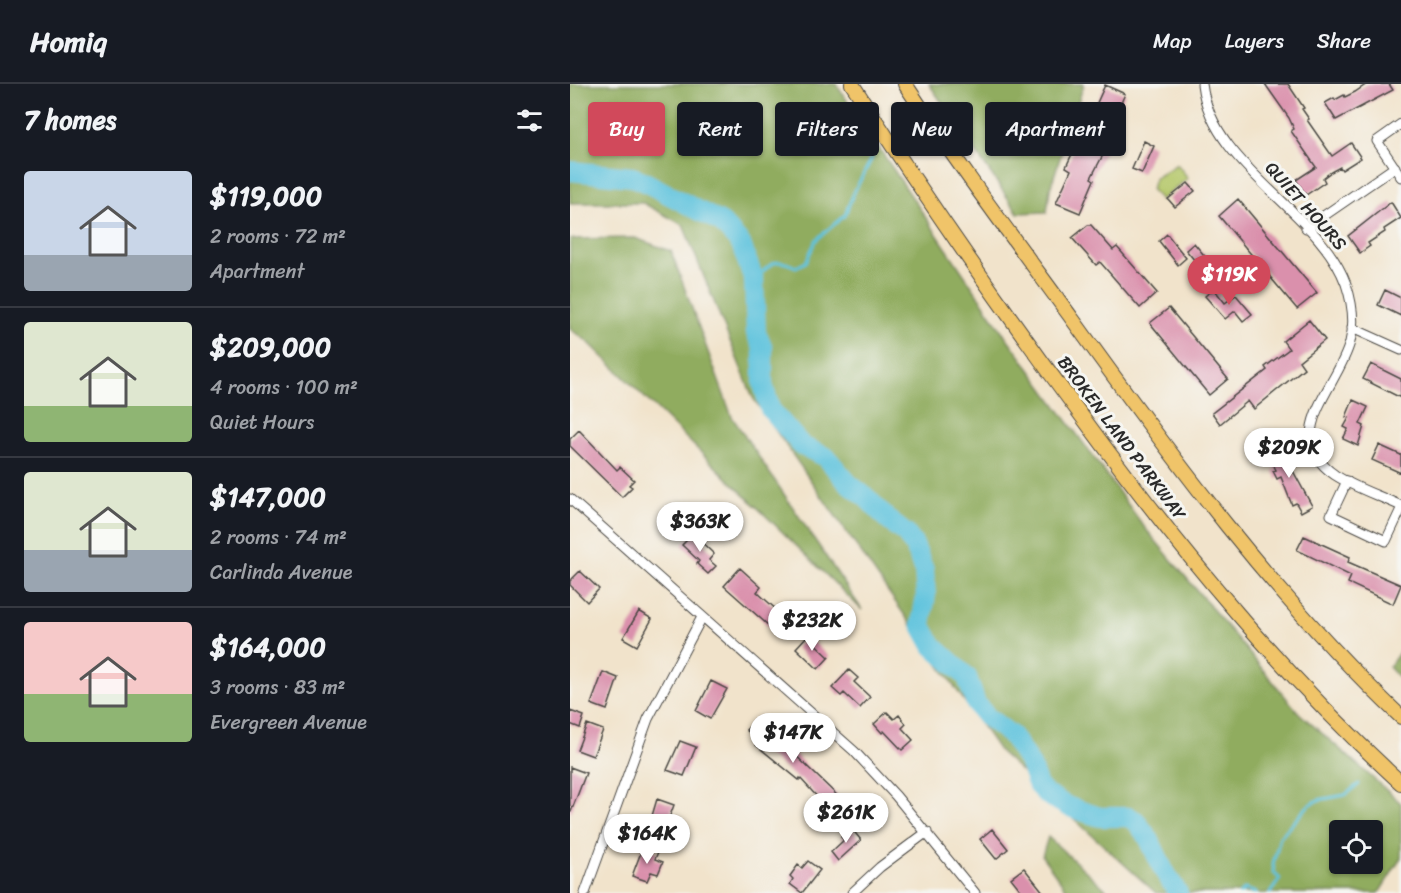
<!DOCTYPE html>
<html lang="en">
<head>
<meta charset="utf-8">
<style>
	:root { --surface:#171b24; --page:#20242c; --text:#f1f3f6; --muted:#9ea1a6; --line:#363941; --accent:#d1495b }
	body { margin:0; font-family:Sriracha,sans-serif; background:var(--page); color:var(--text); height:100vh; display:flex; flex-direction:column; font-size:22px; white-space:nowrap }
	* { box-sizing:border-box; margin:0 }
	p { font-size:20px; color:var(--muted) }
	.icon { flex:none; width:33px; height:33px; fill:none; stroke:currentColor; stroke-width:2; stroke-linecap:round; stroke-linejoin:round }
	.map { position:relative; flex:1; overflow:hidden }
	.side { display:flex; flex-direction:column; background:var(--surface); width:570px }
	.side>* { flex:none }
	.guide { position:absolute; left:18px; top:18px; width:570px; height:54px; display:flex; gap:12px }
	.controls { position:absolute; left:759px; top:736px; display:grid; gap:12px }
	.controls a { display:grid; place-items:center; width:54px; height:54px; border-radius:6px; background:var(--surface); box-shadow:0 2px 4px #0004; font-size:30px }
	.price { position:absolute; translate:-50% -51px; padding:0 14px; border-radius:21px; background:#fff; color:#222; font-size:20px; line-height:39px; filter:drop-shadow(0 2px 3px #0008) }
	.price::after { content:''; position:absolute; left:50%; top:36px; width:18px; height:14px; margin-left:-9px; background:inherit; clip-path:polygon(0 0,100% 0,50% 100%) }
	.price.active { background:var(--accent); color:#fff }
	ul { padding:0; list-style:none }
	li { display:flex; align-items:center; gap:18px; height:150px; padding:0 24px }
	li+li { border-top:2px solid var(--line) }
	li span { display:grid; place-items:center; flex:none; width:168px; height:120px; border-radius:6px; color:#555 }
	li>.icon { margin-inline-start:auto }
	span .icon { width:72px; height:72px; fill:#fffc; stroke-width:1 }
	li b { font-size:26px }
	h2 { display:flex; justify-content:space-between; align-items:center; height:72px; padding:0 24px; font-size:26px }
	.tag { padding:0 21px; border-radius:6px; background:var(--surface); box-shadow:0 2px 4px #0004; font-size:21px; line-height:54px }
	.tag.active { background:var(--accent); color:#fff }
	header { display:flex; align-items:center; gap:36px; box-sizing:border-box; height:84px; padding:0 30px; background:var(--surface); border-bottom:2px solid var(--line) }
	header strong { font-size:28px }
	nav { display:flex; gap:33px; margin-inline-start:auto; font-size:21px }
	main { display:flex; flex:1; min-height:0 }
	.map>svg:first-child { display:block }
	.green { fill:#b5c86b; stroke:#707a4b; stroke-width:1.5 }
	.forest { fill:#90ac5f; stroke:#5e6c45; stroke-width:1.5; fill-rule:evenodd }
	.lines { fill:none; stroke-linecap:round; stroke-linejoin:round }
	.stream { stroke:#5fc3dd; stroke-width:3 }
	.river { stroke:#5fc3dd; stroke-width:20 }
	.building { fill:#da90ac }
	.minor-casing { stroke:#494743; stroke-width:11 }
	.primary-casing { stroke:#494743; stroke-width:16 }
	.minor { stroke:#fff; stroke-width:9 }
	.primary { stroke:#f0c469; stroke-width:14 }
	.labels { text-anchor:middle; dominant-baseline:central; stroke-width:6; stroke-linejoin:round; paint-order:stroke }
	.street-label { font-size:18px; fill:#2b2b2b; stroke:#f6f6f2 }
</style>
</head>
<body>
<header>
<strong>Homiq</strong>
<nav><a>Map</a><a>Layers</a><a>Share</a></nav>
</header>
<main>
<section class="side">
<h2>7 homes<svg class="icon" aria-label="filters" viewBox="0 0 24 24"><path d="M4 7h16M4 17h16"/><circle cx="9" cy="7" r="2"/><circle cx="15" cy="17" r="2"/></svg></h2>
<ul>
<li><span style="background:linear-gradient(#c9d6e8 70%,#9aa5b1 0)"><svg class="icon" aria-label="home" viewBox="0 0 24 24"><path d="M3 11l9-7 9 7M6 9v11h12V9"/></svg></span><div><b>$119,000</b><p>2 rooms · 72 m²</p><p>Apartment</p></div></li>
<li><span style="background:linear-gradient(#dfe7d0 70%,#8fb573 0)"><svg class="icon" aria-label="home" viewBox="0 0 24 24"><path d="M3 11l9-7 9 7M6 9v11h12V9"/></svg></span><div><b>$209,000</b><p>4 rooms · 100 m²</p><p>Quiet Hours</p></div></li>
<li><span style="background:linear-gradient(#dfe7d0 65%,#9aa5b1 0)"><svg class="icon" aria-label="home" viewBox="0 0 24 24"><path d="M3 11l9-7 9 7M6 9v11h12V9"/></svg></span><div><b>$147,000</b><p>2 rooms · 74 m²</p><p>Carlinda Avenue</p></div></li>
<li><span style="background:linear-gradient(#f6c9c9 60%,#8fb573 0)"><svg class="icon" aria-label="home" viewBox="0 0 24 24"><path d="M3 11l9-7 9 7M6 9v11h12V9"/></svg></span><div><b>$164,000</b><p>3 rooms · 83 m²</p><p>Evergreen Avenue</p></div></li>
</ul>
</section>
<div class="map">
<svg width="831" height="809" viewBox="0 0 831 809">
	<rect width="100%" height="100%" fill="#f6f6f2"/>
	<filter id="ink" filterUnits="userSpaceOnUse"><feTurbulence type="fractalNoise" baseFrequency=".0167" numOctaves="2"/><feDisplacementMap in="SourceGraphic" scale="12" xChannelSelector="R" yChannelSelector="G"/><feConvolveMatrix kernelMatrix="1 2 1 2 8 2 1 2 1" color-interpolation-filters="sRGB"/></filter>
	<filter id="wash" filterUnits="userSpaceOnUse"><feTurbulence type="fractalNoise" baseFrequency=".008" numOctaves="4" result="noise"/><feDisplacementMap in="SourceGraphic" scale="24" xChannelSelector="R" yChannelSelector="G"/><feGaussianBlur stdDeviation="1.35" result="paint"/><feColorMatrix in="noise" values="0 0 0 0 0 0 0 0 0 0 0 0 0 0 0 0 0 1.4 0 .05"/><feComposite in="paint" operator="in"/></filter>
	<g filter="url(#wash)">
		<rect width="100%" height="100%" fill="#f1e3cb"/>
		<path class="green" d="M607 80 618 94 591 116 581 105 585 94Z"/>
		<path class="forest" d="M0 0H266L432 247 575 444 729 629 831 719V774L809 809H586L430 668 183 314 113 141 73 119H0ZM770 747H802V780H770Z
			M359 0H514L480 105 477 128 448 129Z
			M65 154 101 167 162 333 292 526 17 257 0 245V155Z
			M831 566V596L819 583Z
			M478 753 540 809H499L472 772Z"/>
		<g class="lines">
			<path class="stream" d="M184 196C201 180 203 172 226 183L236 178 246 156 275 131 283 110 302 74
				M670 809 675 805 686 809
				M700 809 710 795 704 789 703 780 710 753 738 722 748 716 775 711 789 700"/>
			<path class="river" d="M0 87 62 93 73 97 152 139 171 160 184 196 186 249 193 264V300L200 325 232 362 256 373 278 399 297 414 318 436 336 450 344 461 354 486 356 511 351 540 363 562 397 593 406 620 417 633 442 652 460 680 468 702 477 711 499 723 530 733H558L566 737 579 755 594 787 608 809"/>
		</g>
		<g id="blocks">
			<path class="building" d="M695 0H718L734 24 732 25 739 35 737 36 762 72 781 59 791 74 772 86 770 83 761 88 753 94 755 98 736 111 726 96 746 83 721 47 724 45 719 34Z
				M797 0H819L823 6 766 36 755 19 764 14 765 16 774 11 775 13 785 8Z
				M535 1 555 10 542 39 548 42 521 94 524 96 510 129 486 119 501 86 496 83 509 55 514 58 526 32 522 30Z
				M574 57 584 62 572 89 562 85Z
				M618 99 625 107 605 123 598 115Z
				M668 115 747 209 727 225 649 132Z
				M821 118 831 134 814 145 815 148 798 159 800 162 790 169 778 152Z
				M518 141H521L543 166 547 163 587 209 570 224 530 178 526 181 502 154Z
				M597 150 616 174 608 181 589 157Z
				M624 159 643 182 635 189 616 166Z
				M644 205 655 219 666 211 682 230 673 237 665 227 655 235 635 212Z
				M815 206 831 214V232L808 221Z
				M599 224 658 295 639 311 580 239Z
				M739 236 755 256 729 277 734 284 684 325 678 317 650 340 642 329 697 286 695 283 719 265 713 257Z
				M801 280 831 295V314L793 295Z
				M783 316 798 323 790 340 794 342 788 362 773 355 778 345 774 343 779 334 776 333Z
				M9 346 47 386 50 383 64 396 59 401 62 403 52 413 0 362V355Z
				M709 361 742 422 731 428 726 419 722 421 711 393 707 395 703 387 706 386 696 367Z
				M809 361 831 371V389L802 376Z
				M123 450 144 470 139 476 146 482 138 490 127 480 129 477 112 461Z
				M734 452 780 473 778 478 831 501 823 520 778 499 781 492 727 466Z
				M170 484 191 503 187 508 220 538 208 550 154 502Z
				M10 487 29 505 17 518 0 501V497Z
				M69 527 82 535 67 562 53 554Z
				M237 552 259 573 248 585 226 564Z
				M279 586 288 594 284 598 300 613 290 624 274 609 271 612 262 604Z
				M33 588 48 594 37 626 21 620Z
				M141 597 157 605 140 635 126 627Z
				M0 627 14 632 10 644 0 640Z
				M317 628 324 635 329 631 336 640 332 644 343 656 332 666 314 647 312 649 304 640Z
				M187 634 273 717 261 728 230 694 229 696 186 661 189 657 176 646Z
				M17 640 33 646 23 672 7 666Z
				M110 657 126 663 114 692 97 686Z
				M0 683 16 689 1 728H0Z
				M87 715 104 721 94 748 79 742Z
				M281 744 291 756 268 777 261 768 274 756 271 753Z
				M422 745 438 765 426 775 410 755Z
				M73 763 88 768 85 775 93 778 88 790 81 788 77 797 62 792Z
				M238 777 250 786 232 809 220 800 223 795 220 792 228 781 232 784Z
				M454 784 474 809H453L441 794Z"/>
		</g>
	</g>
	<g filter="url(#ink)">
		<use href="#blocks" fill-opacity="0" stroke="#494743" stroke-width="1.5"/>
		<g class="lines">
			<defs>
				<path id="minor" d="M632 0C642 84 749 126 776 200 782 218 785 240 780 258 769 302 708 352 765 391 785 404 810 412 831 422
					M831 40 807 57 831 93
					M736 144 825 83
					M782 244 831 266
					M777 397 761 431 816 457 831 425
					M0 415 284 667 326 712 405 809
					M15 809 78 635 132 533
					M282 809 310 783 357 748"/>
				<path id="primary" d="M282 0C358 118 438 233 522 346 616 473 714 592 831 699
					M335 0C388 81 446 158 503 236 603 375 706 515 831 633"/>
			</defs>
			<use href="#minor" class="minor-casing"/>
			<use href="#primary" class="primary-casing"/>
			<use href="#minor" class="minor"/>
			<use href="#primary" class="primary"/>
		</g>
	</g>
	<g class="labels">
		<g class="street-label">
			<text transform="translate(736 122) rotate(48)">QUIET HOURS</text>
			<text transform="translate(552 354) rotate(53)">BROKEN LAND PARKWAY</text>
		</g>
	</g>
</svg>
<div class="controls">
<a><svg class="icon" aria-label="locate" viewBox="0 0 24 24"><circle cx="12" cy="12" r="6"/><path d="M12 2v4M12 18v4M2 12h4M18 12h4"/></svg></a>
</div>
<b class="price active" style="left:659px;top:222px">$119K</b>
<b class="price" style="left:719px;top:395px">$209K</b>
<b class="price" style="left:130px;top:469px">$363K</b>
<b class="price" style="left:242px;top:568px">$232K</b>
<b class="price" style="left:223px;top:680px">$147K</b>
<b class="price" style="left:276px;top:760px">$261K</b>
<b class="price" style="left:77px;top:781px">$164K</b>
<div class="guide">
<a class="tag active">Buy</a>
<a class="tag">Rent</a>
<a class="tag">Filters</a>
<a class="tag">New</a>
<a class="tag">Apartment</a>
</div>
</div>
</main>
</body>
</html>
